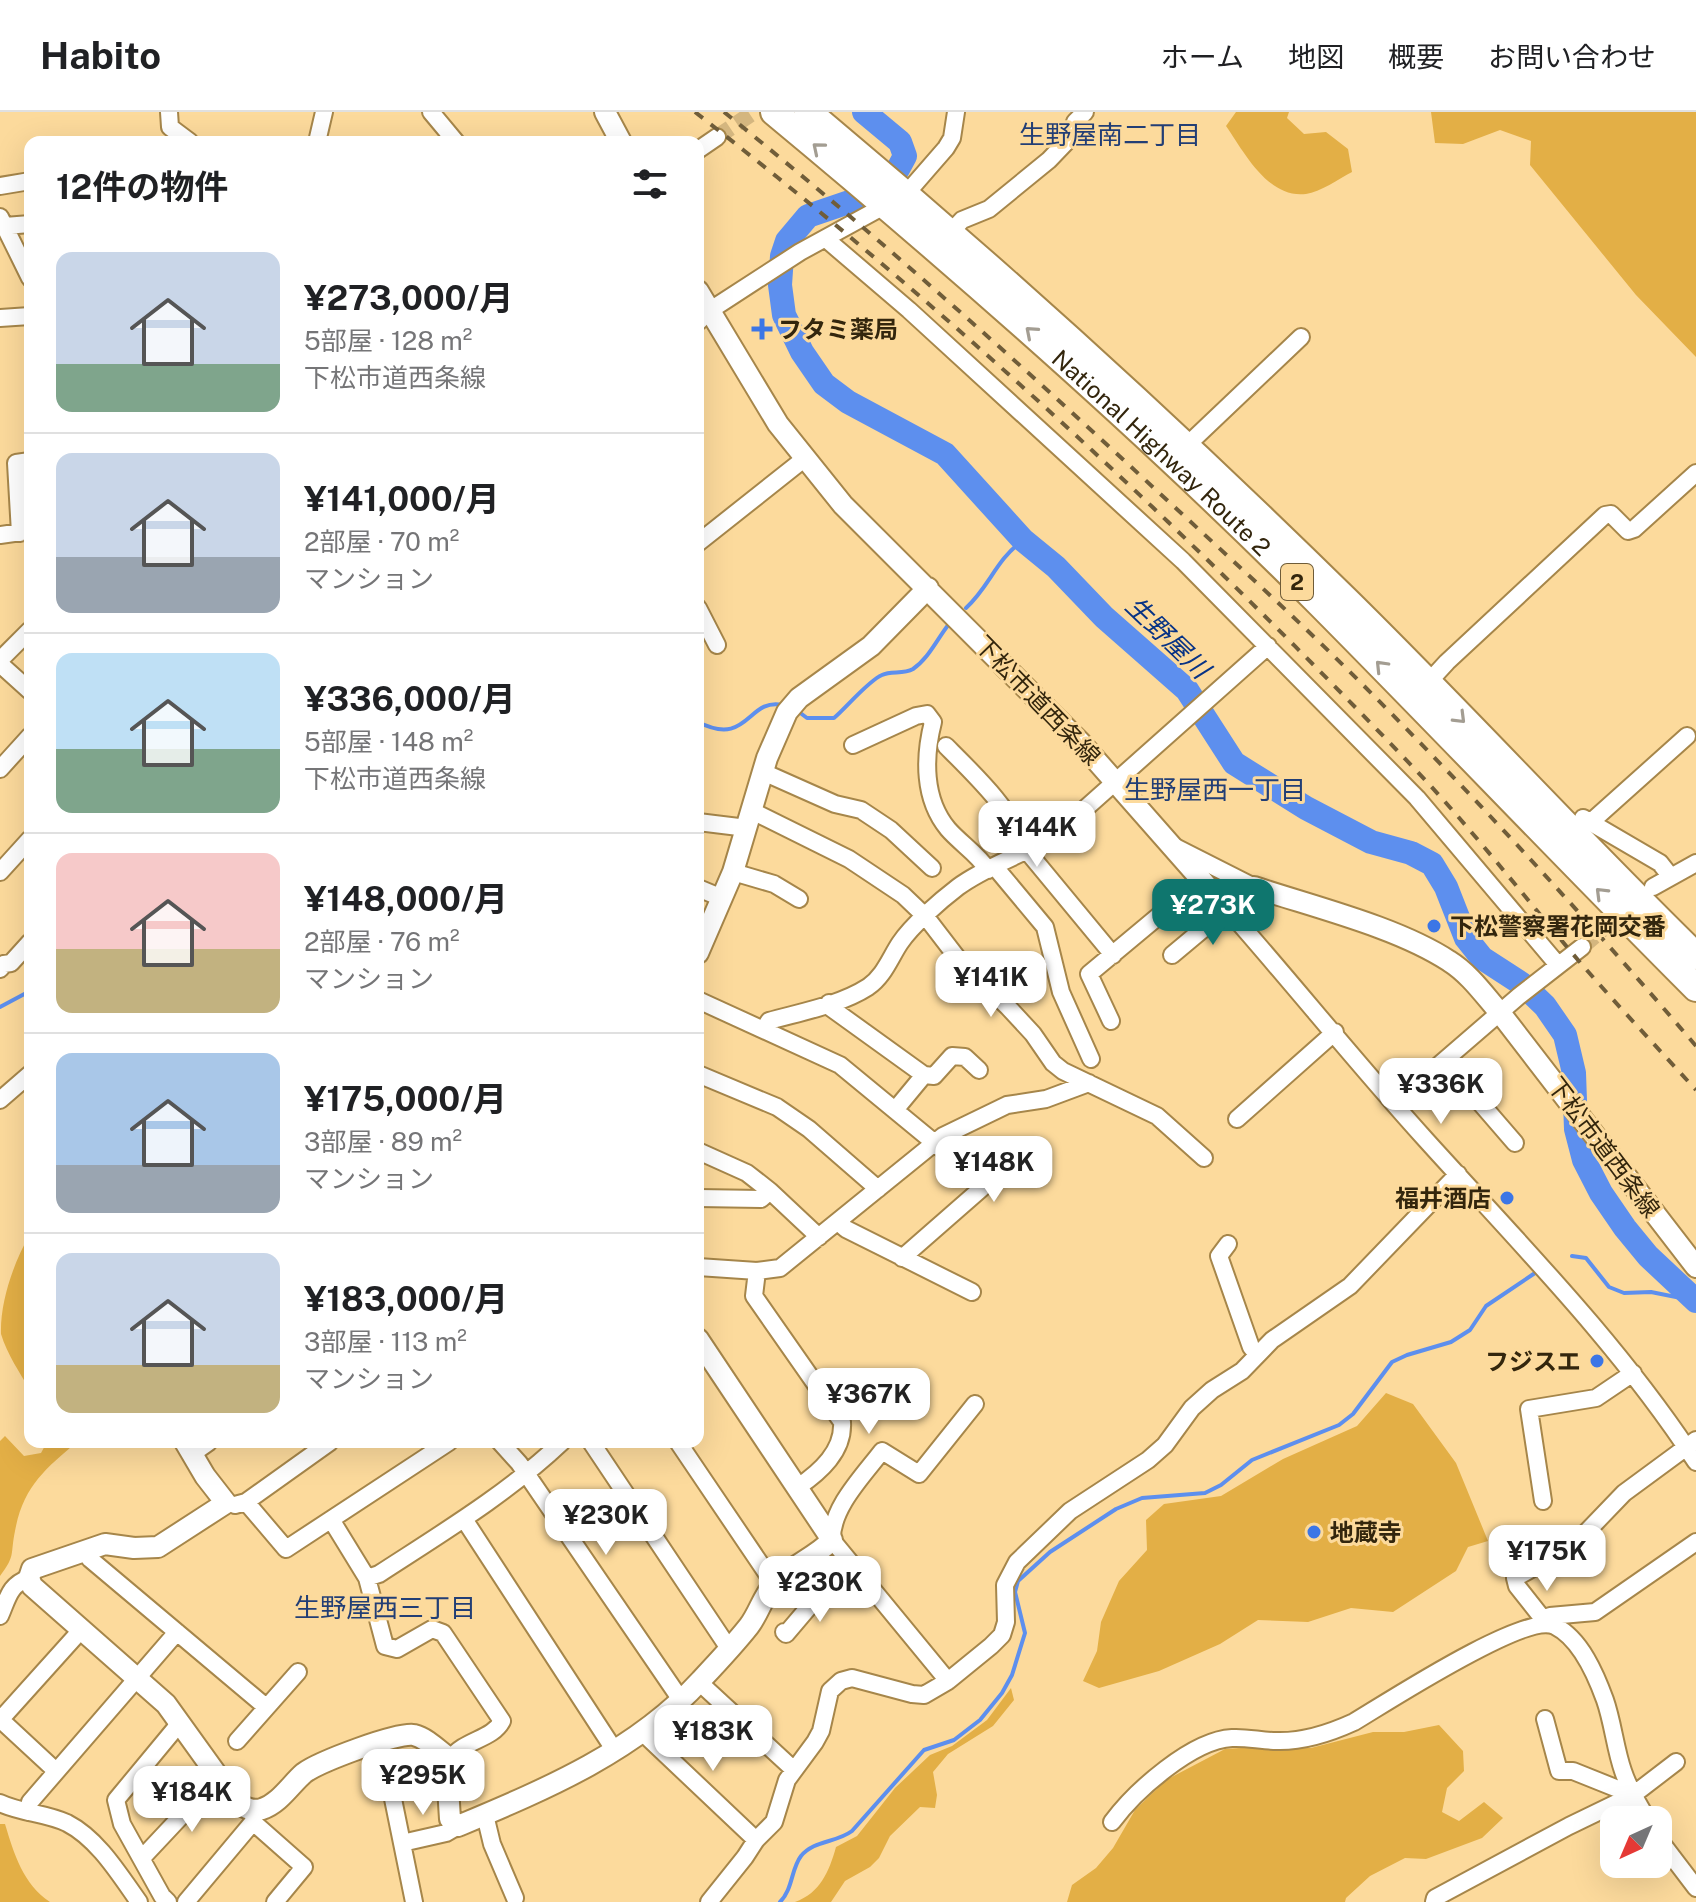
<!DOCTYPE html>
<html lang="ja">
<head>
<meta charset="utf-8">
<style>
	:root { --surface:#fff; --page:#f2f2f2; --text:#202124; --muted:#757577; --line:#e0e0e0; --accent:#0f766e }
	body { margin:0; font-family:"Public Sans","Noto Sans JP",sans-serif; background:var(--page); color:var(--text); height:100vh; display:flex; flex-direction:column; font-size:30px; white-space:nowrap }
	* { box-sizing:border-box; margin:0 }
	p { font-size:26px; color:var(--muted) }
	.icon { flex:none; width:44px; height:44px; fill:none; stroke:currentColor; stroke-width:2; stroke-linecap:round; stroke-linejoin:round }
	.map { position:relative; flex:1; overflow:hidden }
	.sheet { position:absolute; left:24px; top:24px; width:680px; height:1312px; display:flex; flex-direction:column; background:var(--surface); border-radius:16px; box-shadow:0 8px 32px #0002 }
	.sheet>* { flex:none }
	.needle { width:52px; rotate:224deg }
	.controls { position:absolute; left:1600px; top:1694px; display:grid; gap:16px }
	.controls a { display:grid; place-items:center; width:72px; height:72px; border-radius:16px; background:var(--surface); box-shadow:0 8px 32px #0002; font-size:40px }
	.price { position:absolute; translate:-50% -68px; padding:0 18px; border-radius:16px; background:#fff; color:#222; font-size:26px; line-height:52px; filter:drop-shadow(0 2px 4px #0008) }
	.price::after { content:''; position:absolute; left:50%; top:48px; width:24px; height:18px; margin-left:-12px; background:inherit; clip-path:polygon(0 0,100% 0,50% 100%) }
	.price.on { background:var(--accent); color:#fff }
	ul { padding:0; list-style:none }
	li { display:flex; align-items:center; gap:24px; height:200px; padding:0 32px }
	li+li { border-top:2px solid var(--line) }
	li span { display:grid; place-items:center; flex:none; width:224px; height:160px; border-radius:16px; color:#555 }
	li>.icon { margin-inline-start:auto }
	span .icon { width:96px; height:96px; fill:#fffc; stroke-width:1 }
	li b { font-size:34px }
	h2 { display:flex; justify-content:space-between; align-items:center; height:96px; padding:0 32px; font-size:34px }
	header { display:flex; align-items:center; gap:48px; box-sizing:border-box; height:112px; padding:0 40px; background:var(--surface); border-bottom:2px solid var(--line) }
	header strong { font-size:38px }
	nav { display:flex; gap:44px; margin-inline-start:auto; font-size:28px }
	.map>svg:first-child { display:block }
	.green { fill:#e3af46 }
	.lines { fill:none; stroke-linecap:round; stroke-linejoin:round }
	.stream { stroke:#5d8fee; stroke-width:4 }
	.river { stroke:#5d8fee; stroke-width:24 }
	.minor-tunnel { stroke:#d4b67f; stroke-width:16; stroke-dasharray:16 8; stroke-linecap:butt }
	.minor-casing { stroke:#a6864a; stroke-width:20 }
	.tertiary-casing { stroke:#a6864a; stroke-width:24 }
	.trunk-casing { stroke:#a6864a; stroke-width:30 }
	.minor { stroke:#fff; stroke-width:16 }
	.tertiary { stroke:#fff; stroke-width:20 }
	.trunk { stroke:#fff; stroke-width:26 }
	.rail { stroke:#705d39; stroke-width:4; stroke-dasharray:10 10; stroke-linecap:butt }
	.oneway { stroke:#a39d92 }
	.poi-dot { fill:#3c76e6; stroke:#fcda9c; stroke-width:3 }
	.labels { text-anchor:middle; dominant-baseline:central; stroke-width:6; stroke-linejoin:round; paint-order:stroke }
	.shield { fill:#fcda9c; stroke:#6f5c38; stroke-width:2 }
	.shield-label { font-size:22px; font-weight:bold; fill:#33260d }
	.poi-label { font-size:24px; font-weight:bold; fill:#33260d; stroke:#fcda9c; text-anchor:start }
	.street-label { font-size:24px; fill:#33260d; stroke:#fcda9c }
	.neighbourhood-label { font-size:26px; fill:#223e75; stroke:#fcda9c }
	.water-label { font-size:26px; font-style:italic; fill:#083385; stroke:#fcda9c }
</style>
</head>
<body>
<header>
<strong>Habito</strong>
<nav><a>ホーム</a><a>地図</a><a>概要</a><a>お問い合わせ</a></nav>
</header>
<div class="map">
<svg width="1696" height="1790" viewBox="0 0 1696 1790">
	<rect width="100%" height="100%" fill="#fcda9c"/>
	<path class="green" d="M1236 0H1289L1287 6 1304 22 1326 20 1348 37 1352 60C1339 67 1320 80 1306 82 1268 87 1244 40 1226 14Z
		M1431 0H1696V245L1636 183 1530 53 1531 29 1500 18 1463 32 1435 31Z
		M30 1122V1278C20 1261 7 1242 1 1222 0 1189 14 1150 30 1122Z
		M1386 1281 1413 1292 1456 1351 1488 1429 1468 1435 1456 1459 1393 1500 1351 1496 1308 1510 1258 1508 1220 1532 1159 1559 1099 1576 1083 1569 1097 1539 1101 1510 1119 1469 1147 1438 1146 1408 1164 1392 1221 1384 1283 1347 1357 1314Z
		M5 1324 24 1344 41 1341 47 1330H77C45 1357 23 1375 15 1419 10 1443 16 1443 0 1464V1329Z
		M1011 1576 1014 1588 993 1614 948 1642 933 1660 937 1683 935 1696 920 1695 890 1724 879 1746 870 1755 845 1769 831 1790H795C820 1781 829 1760 836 1735L857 1724 895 1676 930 1643 952 1634 987 1608Z
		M1439 1613 1463 1639 1464 1659 1447 1676 1442 1700 1459 1709 1484 1690 1503 1706 1482 1726 1426 1747 1405 1746 1370 1764 1346 1786 1345 1790H1067L1072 1773 1096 1756 1113 1736 1135 1698 1166 1668 1225 1637 1272 1634 1311 1636 1373 1620H1404Z
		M0 1712H5C14 1742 23 1772 50 1790H0Z"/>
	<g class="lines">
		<path class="stream" d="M966 496C990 474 995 449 1023 428
			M799 600 807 606H834C847 595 868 569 882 563 891 558 903 563 913 557 929 546 937 527 949 512
			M698 610C749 636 747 585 783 593
			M0 895 30 879
			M1572 1144 1586 1146 1609 1175 1624 1181 1651 1180 1696 1189
			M780 1790C793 1777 791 1757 801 1744 814 1728 836 1731 852 1719L924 1638 954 1628 980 1608 1002 1581 1012 1563 1025 1521 1015 1480 1018 1469 1050 1440 1116 1397 1142 1386 1205 1381 1221 1373 1252 1348 1339 1313 1353 1302 1392 1250 1407 1243 1451 1230 1470 1218 1486 1194 1535 1161"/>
		<path class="river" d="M864 0 900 30 905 44 898 57 858 87 808 104 787 129 782 144 780 173 784 203 802 240 824 272 848 290 945 342 1023 428 1056 455 1104 505 1187 578 1234 651 1306 696 1371 730 1411 741 1432 752 1446 775 1466 826 1482 846 1522 872 1545 894 1565 923 1574 961 1576 1017 1584 1048 1601 1081 1625 1116 1648 1144 1696 1189"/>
		<path class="minor-tunnel" d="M717 25 754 0
			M1582 835 1626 797"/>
		<defs>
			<path id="minor" d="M169 0 170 15 190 30
				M431 0 456 30
				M317 30 324 0
				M698 38 717 25
				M0 74 30 69
				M0 105 30 166
				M5 114 30 112
				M950 121 962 108 989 97 1049 48 1071 25 1075 10 1085 0
				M826 127 909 198 1183 449 1417 686 1558 853
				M0 206 30 204
				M698 210 709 199 800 140 906 82 946 36 952 26 956 0
				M1181 339 1301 225
				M20 421 16 351 30 349
				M0 423 28 419
				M698 431 804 347
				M698 496 717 533
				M0 548 30 518
				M0 552 30 579
				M1424 575 1447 550 1605 403 1611 402 1628 419 1634 417 1696 361
				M853 633 916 604 927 602 933 610C924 645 923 687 948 717 960 731 978 742 988 758
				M946 634C975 663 1014 700 1027 739L1113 843
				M0 657 30 624
				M763 660 835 692 861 698 891 718 932 756
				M752 699 849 747 903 783 926 805 959 848 1008 895 1033 922 1053 951 1063 959 1157 1004 1204 1046
				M1583 706 1660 751 1671 765
				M698 710 747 716
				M1591 710 1687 624
				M1175 735 1254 775
				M995 755 1045 815 1061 880 1091 947
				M0 760 30 727
				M733 760 774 772 799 787
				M1653 775 1696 751
				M698 776 722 786
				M1172 843 1227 797C1294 873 1358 953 1426 1028 1520 1132 1619 1232 1696 1350
				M0 857 4 852 11 851 30 830
				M698 888 840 953 942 1037 982 1076 902 1146
				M829 891 831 896 924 963 895 998
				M1111 909 1089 862 1203 767
				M764 917 769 909C801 900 840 893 868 875 884 864 890 846 900 831 912 813 941 788 958 775 989 752 1028 742 1060 719L1268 534
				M1445 950 1515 1031
				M698 962 777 995 809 1017 878 1077
				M924 963 934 964 952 944 965 945 979 958
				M0 988 30 962
				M1395 991 1519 884 1582 835
				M1237 1007 1335 920
				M698 1039 747 1061 770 1079 819 1125
				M698 1086 761 1087 770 1079
				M838 1110 846 1117 972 1180
				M1228 1132 1219 1144 1251 1235 1257 1242
				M698 1155 757 1159 780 1156 943 1024 1007 993 1046 987 1089 971
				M757 1159 754 1184 842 1310C844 1339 820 1360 798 1375
				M500 1330 519 1351 681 1588
				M591 1330 724 1529 730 1535
				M678 1330 774 1472
				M192 1342 209 1330
				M1543 1389 1529 1297 1596 1286 1633 1261
				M246 1390 286 1437 449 1330
				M235 1393 246 1390 330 1330
				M464 1407 615 1639
				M332 1409 367 1466 385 1534 397 1537 432 1517 443 1521 502 1609C492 1628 465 1627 450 1647
				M84 1438 90 1447 266 1595
				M367 1466 379 1462C442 1421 507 1382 562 1330
				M0 1504C8 1486 9 1473 29 1466
				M1545 1509 1550 1504 1595 1500 1696 1430
				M1547 1512 1517 1474 1515 1466 1574 1433 1624 1381 1696 1328
				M784 1520 786 1522 848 1449
				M948 1569 832 1428C831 1396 863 1364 882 1339L919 1362 975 1292
				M699 1570 793 1657
				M0 1607 56 1659
				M1 1607 82 1517
				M1545 1607 1559 1659H1573L1633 1683
				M643 1621 756 1728
				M237 1629 298 1560
				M0 1691C21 1701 46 1701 67 1711 98 1727 119 1762 139 1790
				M28 1700 30 1690 177 1520
				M485 1703 492 1732 515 1786
				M253 1710 304 1755 275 1790
				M1112 1710C1135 1679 1192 1628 1232 1626 1247 1625 1261 1629 1276 1629 1303 1630 1330 1621 1354 1610 1386 1591 1525 1500 1555 1514 1581 1527 1596 1563 1605 1588 1613 1611 1615 1636 1623 1659 1629 1677 1638 1692 1648 1708
				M1658 1726 1696 1776
				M402 1731 446 1721 458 1714
				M142 1746 218 1665
				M168 1790 162 1784 122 1712 116 1688 174 1618 182 1612
				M186 1790 253 1710 254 1698
				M414 1790 391 1677 431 1659H447
				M709 1790 745 1745 756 1728 774 1710 787 1668 815 1630 821 1619 830 1579 841 1569 852 1566 912 1582 924 1583 948 1569 991 1534 1002 1523 1006 1510 1005 1473 1017 1450 1070 1399 1148 1348 1165 1333 1192 1296 1212 1278 1242 1259 1272 1228 1350 1174 1458 1062
				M1434 1790 1435 1786 1569 1714 1633 1683 1676 1650"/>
			<path id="tertiary" d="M605 0 621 30
				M698 179 778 312 843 393 1080 630 1227 797 1254 775C1314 795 1397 815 1449 849 1470 862 1485 884 1501 902L1696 1155
				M698 841 733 760 767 646 787 600 799 586 871 534 928 476
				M185 1330 205 1364 226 1391 158 1435 134 1436 105 1432 32 1457 29 1466 32 1474 166 1592 235 1688C243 1695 251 1700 262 1697 280 1691 291 1672 304 1661 319 1650 397 1620 414 1623 427 1626 439 1639 450 1647L447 1659 450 1707 458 1714C546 1677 635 1640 701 1568 717 1551 734 1533 749 1514 759 1501 763 1484 774 1472 790 1454 815 1446 832 1428L698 1227"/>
			<g id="trunk">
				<path id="s1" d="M774 0C962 156 1147 318 1320 492 1446 619 1569 749 1696 876"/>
				<path d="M808 0C994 155 1173 318 1346 488 1465 605 1577 728 1696 844"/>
			</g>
		</defs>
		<use href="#minor" class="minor-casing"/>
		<use href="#tertiary" class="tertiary-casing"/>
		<use href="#trunk" class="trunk-casing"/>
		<use href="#minor" class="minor"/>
		<use href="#tertiary" class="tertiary"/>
		<use href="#trunk" class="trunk"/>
		<path class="rail" d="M695 0C951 199 1189 421 1413 655 1471 716 1523 783 1578 848 1616 892 1657 935 1696 978
			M724 0C863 112 997 231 1128 352 1201 420 1275 486 1346 556 1468 677 1584 803 1696 934"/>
	</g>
	<defs><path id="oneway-chevron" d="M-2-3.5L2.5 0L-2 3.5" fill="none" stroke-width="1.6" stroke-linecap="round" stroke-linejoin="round" transform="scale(2)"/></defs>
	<g class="oneway">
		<use href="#oneway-chevron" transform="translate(818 36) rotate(-140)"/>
		<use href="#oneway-chevron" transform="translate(1031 220) rotate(-139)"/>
		<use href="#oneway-chevron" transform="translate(1381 554) rotate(-134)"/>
		<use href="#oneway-chevron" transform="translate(1460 606) rotate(45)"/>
		<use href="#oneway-chevron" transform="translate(1601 781) rotate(-135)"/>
	</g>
	<g class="poi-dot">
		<path d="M758 205h8v8h8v8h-8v8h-8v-8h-8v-8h8z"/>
		<circle cx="1434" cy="814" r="8"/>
		<circle cx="1507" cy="1086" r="8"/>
		<circle cx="1597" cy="1249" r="8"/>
		<circle cx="1314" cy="1420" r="8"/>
	</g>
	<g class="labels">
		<rect class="shield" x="1281" y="452" width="32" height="36" rx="6"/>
		<g class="shield-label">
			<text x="1297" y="470">2</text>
		</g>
		<g class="poi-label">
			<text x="778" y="217">フタミ薬局</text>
			<text x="1450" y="814">下松警察署花岡交番</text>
			<text x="1491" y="1086" text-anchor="end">福井酒店</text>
			<text x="1581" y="1249" text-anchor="end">フジスエ</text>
			<text x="1330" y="1420">地蔵寺</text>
		</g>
		<g class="street-label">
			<text stroke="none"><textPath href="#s1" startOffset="516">National Highway Route 2</textPath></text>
			<text transform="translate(1038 588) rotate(46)">下松市道西条線</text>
			<text transform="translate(1604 1035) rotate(53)">下松市道西条線</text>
		</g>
		<g class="neighbourhood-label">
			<text x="1110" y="22">生野屋南二丁目</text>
			<text x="1215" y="677">生野屋西一丁目</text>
			<text x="385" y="1495">生野屋西三丁目</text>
		</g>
		<g class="water-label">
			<text transform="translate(1168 525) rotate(44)">生野屋川</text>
		</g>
	</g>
</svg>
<div class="controls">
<a><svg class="needle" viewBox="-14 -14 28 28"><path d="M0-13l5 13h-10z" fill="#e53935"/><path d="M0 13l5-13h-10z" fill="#757577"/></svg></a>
</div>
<b class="price" style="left:1037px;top:757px">¥144K</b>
<b class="price on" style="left:1213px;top:835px">¥273K</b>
<b class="price" style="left:991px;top:907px">¥141K</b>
<b class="price" style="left:1441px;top:1014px">¥336K</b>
<b class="price" style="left:994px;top:1092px">¥148K</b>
<b class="price" style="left:869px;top:1324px">¥367K</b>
<b class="price" style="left:606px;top:1445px">¥230K</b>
<b class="price" style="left:1547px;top:1481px">¥175K</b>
<b class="price" style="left:820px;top:1512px">¥230K</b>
<b class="price" style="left:713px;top:1661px">¥183K</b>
<b class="price" style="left:423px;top:1705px">¥295K</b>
<b class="price" style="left:192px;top:1722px">¥184K</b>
<section class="sheet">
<h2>12件の物件<svg class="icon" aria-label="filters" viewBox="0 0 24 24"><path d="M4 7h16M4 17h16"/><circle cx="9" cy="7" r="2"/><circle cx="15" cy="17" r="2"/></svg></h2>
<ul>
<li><span style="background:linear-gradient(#c9d6e8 70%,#7fa58c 0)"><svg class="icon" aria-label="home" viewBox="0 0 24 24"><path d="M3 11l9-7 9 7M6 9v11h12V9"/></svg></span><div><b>¥273,000/月</b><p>5部屋 · 128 m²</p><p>下松市道西条線</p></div></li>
<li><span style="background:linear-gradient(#c9d6e8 65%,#9aa5b1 0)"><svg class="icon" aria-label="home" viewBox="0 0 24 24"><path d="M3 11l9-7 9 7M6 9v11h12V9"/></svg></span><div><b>¥141,000/月</b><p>2部屋 · 70 m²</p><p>マンション</p></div></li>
<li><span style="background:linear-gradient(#bfe0f5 60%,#7fa58c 0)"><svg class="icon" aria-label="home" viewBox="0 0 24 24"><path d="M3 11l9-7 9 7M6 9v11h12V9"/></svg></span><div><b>¥336,000/月</b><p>5部屋 · 148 m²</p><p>下松市道西条線</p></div></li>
<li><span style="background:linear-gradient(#f6c9c9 60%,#c2b280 0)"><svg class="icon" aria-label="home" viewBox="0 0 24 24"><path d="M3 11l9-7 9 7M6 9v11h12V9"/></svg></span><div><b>¥148,000/月</b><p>2部屋 · 76 m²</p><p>マンション</p></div></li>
<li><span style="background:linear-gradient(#a9c7e8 70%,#9aa5b1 0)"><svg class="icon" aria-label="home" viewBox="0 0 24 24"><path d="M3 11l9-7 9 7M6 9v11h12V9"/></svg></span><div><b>¥175,000/月</b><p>3部屋 · 89 m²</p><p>マンション</p></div></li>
<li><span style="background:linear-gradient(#c9d6e8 70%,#c2b280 0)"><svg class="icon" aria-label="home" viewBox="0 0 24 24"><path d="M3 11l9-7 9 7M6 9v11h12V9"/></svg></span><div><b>¥183,000/月</b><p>3部屋 · 113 m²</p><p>マンション</p></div></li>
</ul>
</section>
</div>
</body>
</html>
